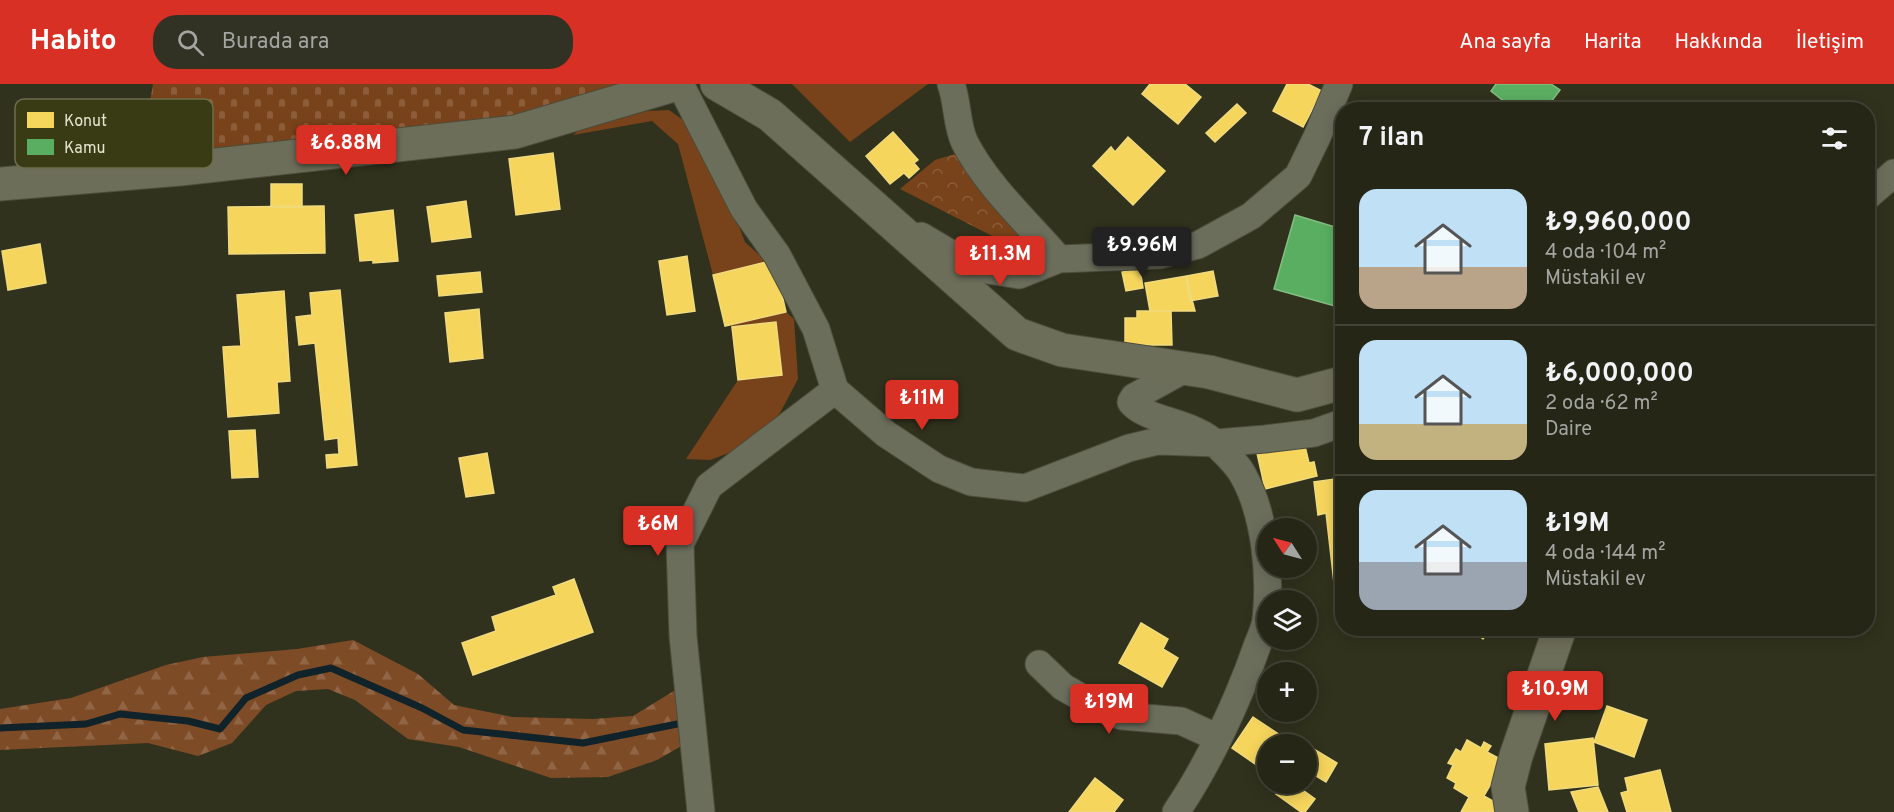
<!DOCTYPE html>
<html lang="tr">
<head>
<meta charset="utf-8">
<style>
	:root { --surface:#252616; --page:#313223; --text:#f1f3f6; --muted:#a3a5a1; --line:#424335; --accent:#d93025 }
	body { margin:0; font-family:Overpass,sans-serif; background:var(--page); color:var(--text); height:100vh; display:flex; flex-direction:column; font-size:22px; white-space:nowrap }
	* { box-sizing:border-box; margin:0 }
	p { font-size:20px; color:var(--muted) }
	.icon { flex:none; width:33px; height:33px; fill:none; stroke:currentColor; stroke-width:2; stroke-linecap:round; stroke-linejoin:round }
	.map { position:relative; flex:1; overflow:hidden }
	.sheet { position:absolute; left:1335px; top:18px; width:540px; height:534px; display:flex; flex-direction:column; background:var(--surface); border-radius:24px; box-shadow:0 3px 15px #0003,0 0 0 2px var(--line) }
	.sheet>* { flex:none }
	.needle { width:39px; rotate:306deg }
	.tools { position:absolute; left:1257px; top:434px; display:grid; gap:12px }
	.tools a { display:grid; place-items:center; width:60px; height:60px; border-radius:50%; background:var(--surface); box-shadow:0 3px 15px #0003,0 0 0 2px var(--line); font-size:30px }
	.price { position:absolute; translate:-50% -51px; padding:0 14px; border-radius:6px; background:var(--accent); color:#fff; font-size:20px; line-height:39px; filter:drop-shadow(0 2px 3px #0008) }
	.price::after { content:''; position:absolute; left:50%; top:36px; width:18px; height:14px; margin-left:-9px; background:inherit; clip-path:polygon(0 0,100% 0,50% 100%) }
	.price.active { background:#222; color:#fff }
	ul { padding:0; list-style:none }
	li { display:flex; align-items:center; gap:18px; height:150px; padding:0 24px }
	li+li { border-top:2px solid var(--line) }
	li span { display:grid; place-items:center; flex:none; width:168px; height:120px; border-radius:18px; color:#555 }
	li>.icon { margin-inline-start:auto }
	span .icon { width:72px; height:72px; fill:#fffc; stroke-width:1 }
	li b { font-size:26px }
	h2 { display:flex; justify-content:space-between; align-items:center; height:72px; padding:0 24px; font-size:26px }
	header { display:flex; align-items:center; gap:36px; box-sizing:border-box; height:84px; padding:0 30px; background:var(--accent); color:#fff }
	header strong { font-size:28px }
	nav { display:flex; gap:33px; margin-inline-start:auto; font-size:21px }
	.search { width:420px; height:54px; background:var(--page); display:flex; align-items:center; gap:15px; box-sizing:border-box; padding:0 21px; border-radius:24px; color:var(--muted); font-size:22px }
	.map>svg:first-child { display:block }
	.green { fill:#78421a }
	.forest { fill:url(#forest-firs) }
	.cemetery { fill:url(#cemetery-stones) }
	.park { fill:url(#park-crowns) }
	.homes { fill:#f6d55c; stroke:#f0da7e; stroke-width:1.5 }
	.public { fill:#5aae61; stroke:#83be82; stroke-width:1.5 }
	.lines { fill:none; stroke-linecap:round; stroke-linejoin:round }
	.stream { stroke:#10232a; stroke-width:7 }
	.street-casing { stroke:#4c4d3b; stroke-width:29 }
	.secondary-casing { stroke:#4c4d3b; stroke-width:35 }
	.street { stroke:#6c6e5c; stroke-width:27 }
	.secondary { stroke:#6d6e59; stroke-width:33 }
	.key { fill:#393b14; stroke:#6c6e4c; stroke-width:1.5 }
	.key-label { font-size:16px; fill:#e2e5cf }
</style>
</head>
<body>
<header>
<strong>Habito</strong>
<div class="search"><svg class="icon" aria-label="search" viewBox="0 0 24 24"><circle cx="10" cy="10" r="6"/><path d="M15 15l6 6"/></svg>Burada ara</div>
<nav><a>Ana sayfa</a><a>Harita</a><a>Hakkında</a><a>İletişim</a></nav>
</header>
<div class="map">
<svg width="1894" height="728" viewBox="0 0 1894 728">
	<defs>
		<pattern id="forest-firs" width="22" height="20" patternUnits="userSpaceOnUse" patternTransform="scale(1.5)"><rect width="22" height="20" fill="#7e4b27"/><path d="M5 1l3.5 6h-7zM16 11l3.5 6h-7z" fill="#906545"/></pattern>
		<pattern id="cemetery-stones" width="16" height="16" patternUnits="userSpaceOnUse" patternTransform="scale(1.5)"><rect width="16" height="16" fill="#78421a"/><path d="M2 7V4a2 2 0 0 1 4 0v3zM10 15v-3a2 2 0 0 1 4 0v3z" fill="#8b5d3a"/></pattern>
		<pattern id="park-crowns" width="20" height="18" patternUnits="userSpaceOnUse" patternTransform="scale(1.5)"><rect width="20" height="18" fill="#78421a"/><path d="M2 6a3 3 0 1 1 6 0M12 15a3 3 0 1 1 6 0" fill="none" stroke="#8b5d3a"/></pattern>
	</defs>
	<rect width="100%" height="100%" fill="#31321d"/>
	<path class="green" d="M792 0H928L850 58Z
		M669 26 690 41 721 95 745 158 767 178 713 191 678 60 652 37 573 51 578 47 647 27Z
		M786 228 794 235 798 295 780 329 750 361 710 376 686 375 738 296 731 241Z"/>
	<path class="forest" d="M353 556 418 590 454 621 512 633 593 635 633 632 682 602 683 661 657 676 608 693 551 694 459 663 408 655 355 616 328 605 296 607 266 621 232 659 198 672 148 659 0 666V625L71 614 166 581 203 573 297 565Z"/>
	<path class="cemetery" d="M153 0H628L601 13 463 43 141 70Z"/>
	<path class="park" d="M962 68 1021 145 1017 155 1004 158 900 105 935 76Z"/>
	<path class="homes" d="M1150 0H1185L1201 13 1178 40 1142 10Z
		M1287 0H1308L1322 7 1303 43 1273 27Z
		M1237 20 1246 29 1215 58 1206 49Z
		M893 48 918 76 914 79 919 85 909 94 904 89 890 100 866 72Z
		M1128 53 1165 87 1133 121 1093 82 1111 63 1115 68Z
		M553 69 560 125 516 131 509 75Z
		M271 100H302V123H271Z
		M466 117 471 153 432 158 427 123Z
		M324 122 325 169 229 170 228 123Z
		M393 126 398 177 373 179V176L360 177 355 131Z
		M40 160 46 199 8 206 2 167Z
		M687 172 695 227 667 231 659 177Z
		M774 176 786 228 725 242 713 191Z
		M1140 185 1143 204 1126 207 1122 188Z
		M1213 187 1218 212 1190 217 1186 192Z
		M480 188 482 208 439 212 437 192Z
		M1186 192 1195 227H1150L1145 199Z
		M340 206 357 381 327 384 326 371 339 370 338 354 325 356 315 259 299 261 296 233 312 231 310 209Z
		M284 207 290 297 277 298 279 329 228 333 223 263 241 262 237 211Z
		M479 225 483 274 450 278 445 229Z
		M1137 227H1171L1172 261H1125V234H1137Z
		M776 238 782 291 738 296 732 243Z
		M255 346 258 393 232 394 229 347Z
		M1304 358 1309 379 1314 378 1317 392 1265 405 1257 369Z
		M487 369 494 409 466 413 459 374Z
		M1342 394V507L1335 508 1326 429 1318 431 1314 398Z
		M574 495 593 548 473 591 462 559 496 547 492 533 556 511 553 503Z
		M1141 539 1168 555 1163 565 1178 574 1162 603 1119 579Z
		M1470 544H1491L1483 555Z
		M1607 622 1647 636 1634 673 1594 658Z
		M1253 633 1280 651 1277 655 1282 659 1268 660 1267 681 1262 678 1258 682 1232 664Z
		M1593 654 1598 701 1549 706 1545 660Z
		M1467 656 1481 664 1484 658 1491 662 1487 668 1504 677 1484 712 1500 721 1496 728H1461L1469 713 1454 704 1456 699 1447 694 1453 681 1448 679 1456 665 1461 668Z
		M1307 661 1337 679 1326 698 1306 686Z
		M1660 686 1671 728H1627L1621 709 1628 707 1625 694Z
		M1095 694 1123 716 1114 728H1069Z
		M1284 699H1293L1315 715 1305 728H1301L1276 710Z
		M1598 703 1608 728H1579L1571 708Z"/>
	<path class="public" d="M1496 0H1551L1560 6 1545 26H1515L1491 7Z
		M1295 131 1342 145V224L1274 205Z"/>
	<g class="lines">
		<path class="stream" d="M0 644 86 640 120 630 188 637 220 645 246 614 298 591 331 584 422 624 463 646 583 659 682 639"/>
		<defs>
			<path id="street" d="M680 0 744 125 777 171 816 245 835 306 886 350 939 385 971 398 1025 404 1129 364 1158 357 1216 359 1265 355 1314 349 1342 339
				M951 0C958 18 956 41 965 59 987 102 1027 138 1059 175
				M1868 112 1894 89
				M921 152 975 184 1019 191 1059 175 1160 171 1198 161 1251 132 1298 92 1317 53 1339 0
				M1039 580 1063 603 1100 624 1122 632 1181 637 1216 653
				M701 728 683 552 680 460 709 402 835 306
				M1176 728C1208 681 1237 619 1256 565 1259 556 1265 545 1266 535 1271 492 1265 431 1244 393 1239 382 1227 371 1218 362 1195 337 1147 338 1131 318L1134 313 1185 285"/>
			<path id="secondary" d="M717 0 770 31 1017 250 1062 266 1209 288 1297 311 1342 299
				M0 100 180 85 515 48 677 0
				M1512 728 1508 703 1516 672 1560 544"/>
		</defs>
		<use href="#street" class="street-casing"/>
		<use href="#secondary" class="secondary-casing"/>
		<use href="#street" class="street"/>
		<use href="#secondary" class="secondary"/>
	</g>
	<rect x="15" y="15" width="198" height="69" rx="9" class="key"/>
	<rect x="27" y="28" width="27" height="16" fill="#f6d55c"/>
	<rect x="27" y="55" width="27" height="16" fill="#5aae61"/>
	<g class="key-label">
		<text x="64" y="42">Konut</text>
		<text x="64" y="69">Kamu</text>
	</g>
</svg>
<div class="tools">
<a><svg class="needle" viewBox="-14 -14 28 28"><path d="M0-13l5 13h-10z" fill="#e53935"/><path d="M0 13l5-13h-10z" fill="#a3a5a1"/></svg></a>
<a><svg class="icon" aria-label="layers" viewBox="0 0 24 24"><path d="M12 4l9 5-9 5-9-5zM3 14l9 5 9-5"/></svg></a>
<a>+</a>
<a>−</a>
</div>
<b class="price" style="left:346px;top:92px">₺6.88M</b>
<b class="price active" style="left:1142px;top:194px">₺9.96M</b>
<b class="price" style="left:1000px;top:203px">₺11.3M</b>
<b class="price" style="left:922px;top:347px">₺11M</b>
<b class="price" style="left:658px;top:473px">₺6M</b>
<b class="price" style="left:1555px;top:638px">₺10.9M</b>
<b class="price" style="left:1109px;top:651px">₺19M</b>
<section class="sheet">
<h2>7 ilan<svg class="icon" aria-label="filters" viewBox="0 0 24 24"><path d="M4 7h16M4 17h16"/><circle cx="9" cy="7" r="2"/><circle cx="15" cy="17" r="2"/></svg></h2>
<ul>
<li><span style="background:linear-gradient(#bfe0f5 65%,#b9a48a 0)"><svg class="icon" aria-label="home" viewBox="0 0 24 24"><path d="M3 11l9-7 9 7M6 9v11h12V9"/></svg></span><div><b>₺9,960,000</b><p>4 oda · 104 m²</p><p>Müstakil ev</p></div></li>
<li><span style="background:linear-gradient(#bfe0f5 70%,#c2b280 0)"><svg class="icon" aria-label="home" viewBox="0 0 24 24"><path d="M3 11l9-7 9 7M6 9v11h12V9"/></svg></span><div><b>₺6,000,000</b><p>2 oda · 62 m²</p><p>Daire</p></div></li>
<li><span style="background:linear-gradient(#bfe0f5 60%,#9aa5b1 0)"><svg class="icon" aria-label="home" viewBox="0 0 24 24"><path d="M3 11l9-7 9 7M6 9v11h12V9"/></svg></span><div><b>₺19M</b><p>4 oda · 144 m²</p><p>Müstakil ev</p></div></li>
</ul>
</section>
</div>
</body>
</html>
